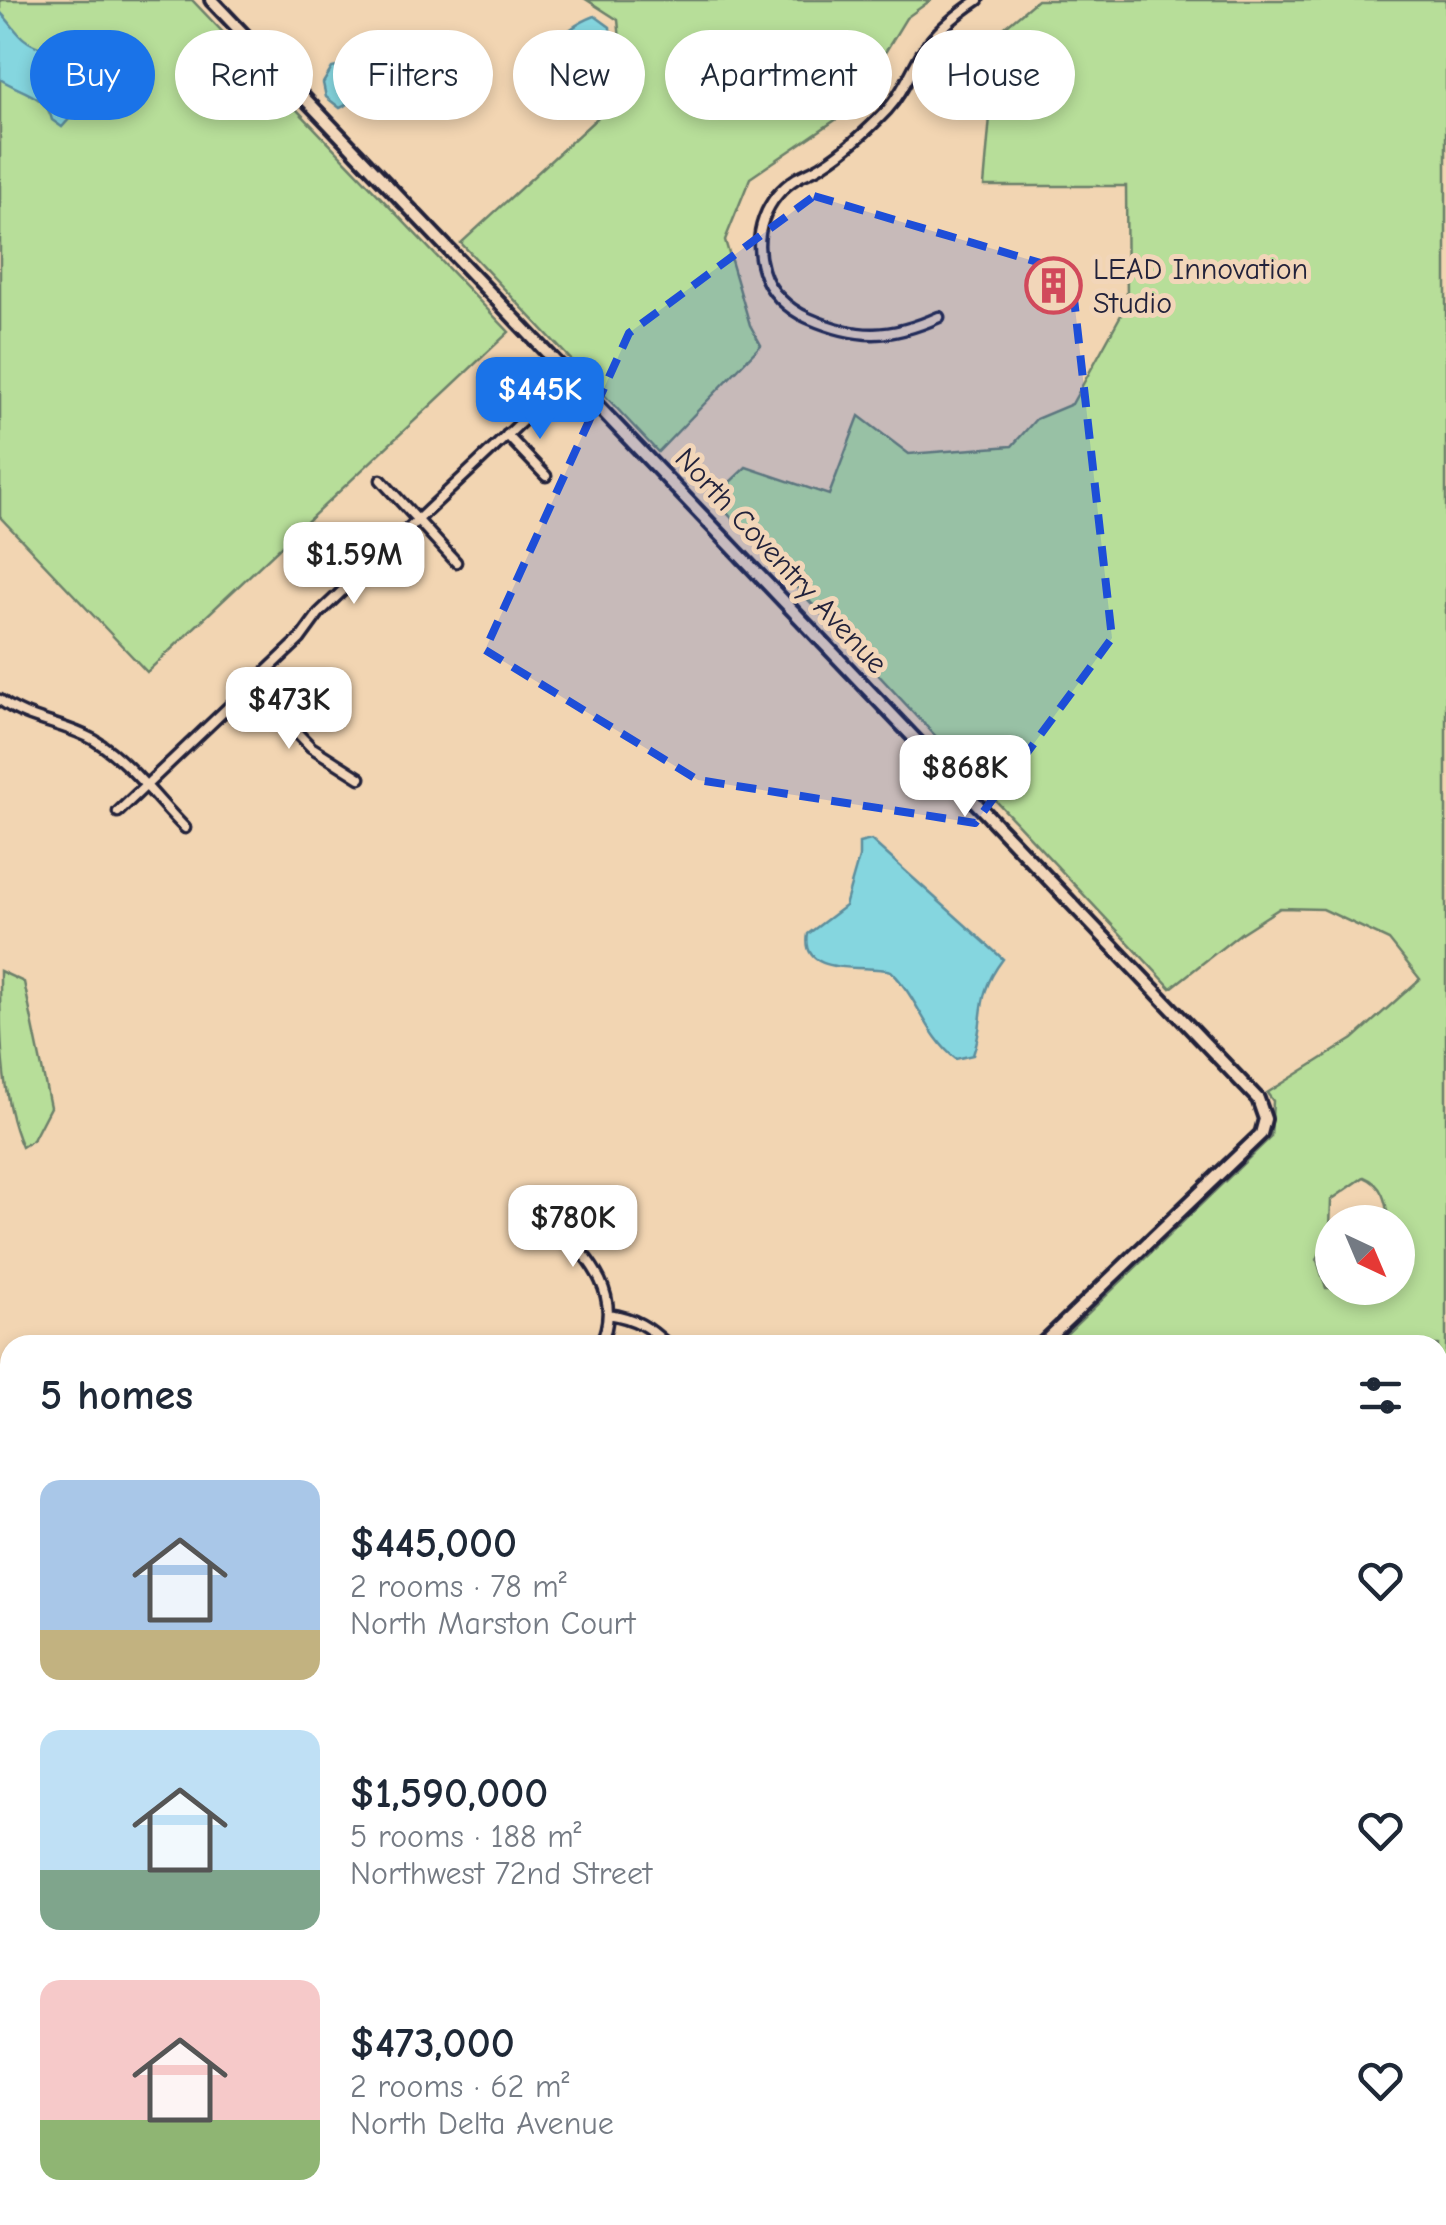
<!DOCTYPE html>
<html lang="en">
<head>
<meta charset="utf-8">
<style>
	:root { --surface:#fff; --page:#f6f6f7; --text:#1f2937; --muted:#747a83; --accent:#1a73e8 }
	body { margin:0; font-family:"Comic Neue",sans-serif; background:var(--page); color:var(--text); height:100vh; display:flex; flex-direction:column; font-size:38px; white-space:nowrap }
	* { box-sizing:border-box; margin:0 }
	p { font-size:32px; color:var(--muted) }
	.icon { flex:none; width:55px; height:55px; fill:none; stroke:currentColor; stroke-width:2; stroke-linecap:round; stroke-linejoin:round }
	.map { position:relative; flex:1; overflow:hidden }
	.sheet { position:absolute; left:0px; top:1335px; width:1448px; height:890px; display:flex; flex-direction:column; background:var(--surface); border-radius:30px 30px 0 0; box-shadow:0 5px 15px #0003 }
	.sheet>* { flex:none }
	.guide { position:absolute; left:30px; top:30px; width:1388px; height:90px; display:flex; gap:20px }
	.needle { width:65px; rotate:136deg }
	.controls { position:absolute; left:1315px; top:1205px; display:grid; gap:20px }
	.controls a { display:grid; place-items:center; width:100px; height:100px; border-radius:50%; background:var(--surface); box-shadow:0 5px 15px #0003; font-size:50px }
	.price { position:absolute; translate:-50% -85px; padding:0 22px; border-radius:20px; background:#fff; color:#222; font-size:32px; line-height:65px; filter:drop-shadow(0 2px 5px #0008) }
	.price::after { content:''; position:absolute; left:50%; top:60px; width:30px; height:22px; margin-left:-15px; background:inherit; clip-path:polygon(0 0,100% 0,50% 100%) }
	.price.on { background:var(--accent); color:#fff }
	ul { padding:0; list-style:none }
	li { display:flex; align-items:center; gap:30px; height:250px; padding:0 40px }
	li span { display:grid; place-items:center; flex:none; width:280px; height:200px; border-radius:20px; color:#555 }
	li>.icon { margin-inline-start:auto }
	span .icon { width:120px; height:120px; fill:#fffc; stroke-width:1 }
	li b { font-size:42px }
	h2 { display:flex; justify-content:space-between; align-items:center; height:120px; padding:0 40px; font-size:42px }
	.tag { padding:0 35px; border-radius:45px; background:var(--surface); box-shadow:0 5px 15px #0003; font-size:35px; line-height:90px }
	.tag.on { background:var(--accent); color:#fff }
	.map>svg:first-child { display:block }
	.green { fill:#b7de99; stroke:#6c806a; stroke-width:2.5; fill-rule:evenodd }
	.water { fill:#85d6df; stroke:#5d8e9d; stroke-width:2.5 }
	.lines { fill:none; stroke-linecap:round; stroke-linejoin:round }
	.stream { stroke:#5d8e9d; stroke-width:2.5 }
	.street-casing { stroke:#22223b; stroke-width:15 }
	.secondary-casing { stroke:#22223b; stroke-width:18 }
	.street { stroke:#f2d6b9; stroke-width:8 }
	.secondary { stroke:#f2d6b9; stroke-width:10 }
	.marked { fill:#1d4ed8; fill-opacity:0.2; stroke:#1d4ed8; stroke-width:8; stroke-dasharray:20 12; stroke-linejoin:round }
	.labels { text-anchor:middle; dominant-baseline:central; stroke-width:10; stroke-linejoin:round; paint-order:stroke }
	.poi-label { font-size:30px; fill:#22223b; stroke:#f2d6b9; text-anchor:start }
	.street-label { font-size:30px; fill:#22223b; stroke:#f2d6b9 }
</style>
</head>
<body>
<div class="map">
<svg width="1446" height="2225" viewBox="0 0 1446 2225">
	<rect width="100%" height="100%" fill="#f2d5b2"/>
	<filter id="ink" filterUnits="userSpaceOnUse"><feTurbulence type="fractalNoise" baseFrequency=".01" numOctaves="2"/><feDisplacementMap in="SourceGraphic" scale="20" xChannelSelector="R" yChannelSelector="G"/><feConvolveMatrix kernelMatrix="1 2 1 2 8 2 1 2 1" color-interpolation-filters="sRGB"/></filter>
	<g filter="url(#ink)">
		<path class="green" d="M0 0H192L509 332 147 672 0 517Z
			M587 0H931L906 18 850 110 750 178 725 240 750 325 761 345 658 452 461 243 608 108 622 60 618 20Z
			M1037 0H1446V2047L1438 2039V1345H1055L1271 1137 1273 1101 1267 1093 1353 1039 1420 979 1389 940 1323 909 1280 908 1241 933 1171 988 713 498 746 467 829 495 859 416 909 454 1012 446 1036 419 1072 404 1127 304 1126 186H984L992 94C968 100 932 122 919 89L930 65 941 57 974 53ZM1364 1177C1384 1185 1386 1203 1389 1222H1398V1288H1326L1317 1260 1330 1229 1331 1200Z
			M0 971 24 982 50 1107 33 1140 22 1147C0 1097 0 1028 0 971Z
			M0 1972 10 1981V2215H663L674 2225H0Z
			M705 2215H957L947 2225H694Z"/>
		<path class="water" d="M0 12C17 29 19 41 42 48L46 60 58 68V84L66 94 70 118 62 127 52 120C46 94 19 92 0 79Z
			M595 16 610 27C613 61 599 103 566 115L537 98C537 59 560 29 595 16Z
			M340 66 356 76C355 92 355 101 340 108L326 97 323 83 332 68Z
			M871 840 1003 959C973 999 987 1014 973 1055L956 1059C927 1037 918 998 891 971 865 964 800 978 808 934L845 906 859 857V843Z"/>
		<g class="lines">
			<path class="stream" d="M0 2026 7 2079 0 2115"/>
			<defs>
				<path id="street" d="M939 317C890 339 858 340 808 318 788 309 769 292 763 270 752 235 765 198 797 178 806 173 816 170 824 164 848 149 868 130 887 110 903 93 911 70 923 51 937 30 957 14 978 0
					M507 435 546 476
					M381 480 456 562
					M251 685 311 747 360 778
					M0 700C30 722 62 722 94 740 129 761 157 800 185 828
					M118 812 300 639 319 613 568 378
					M553 1220C586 1256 625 1293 600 1345
					M608 1314C635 1318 649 1327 668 1345
					M0 1429H10
					M0 1751 10 1741
					M1438 2165 1441 2162
					M1080 2225 1092 2215
					M1377 2225 1387 2215"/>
				<path id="secondary" d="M211 0 1258 1099 1265 1119 1261 1134 1041 1345
					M1127 2215 1137 2225"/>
			</defs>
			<use href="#street" class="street-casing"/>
			<use href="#secondary" class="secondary-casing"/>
			<use href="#street" class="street"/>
			<use href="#secondary" class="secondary"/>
		</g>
	</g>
	<path class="marked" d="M814 196 1071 272 1112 638 975 823 698 780 485 650 629 333Z"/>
	<defs>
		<symbol id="building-ring" viewBox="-11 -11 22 22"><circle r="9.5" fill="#f2d6b9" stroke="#d1495b" stroke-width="1.5"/><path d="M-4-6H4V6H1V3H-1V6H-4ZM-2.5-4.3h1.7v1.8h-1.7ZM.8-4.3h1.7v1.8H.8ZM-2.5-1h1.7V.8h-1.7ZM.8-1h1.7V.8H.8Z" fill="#d1495b"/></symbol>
	</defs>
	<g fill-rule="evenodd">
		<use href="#building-ring" x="1022" y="254" width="63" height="63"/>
	</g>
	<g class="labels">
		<g class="poi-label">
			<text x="1093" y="269">LEAD Innovation<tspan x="1093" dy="34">Studio</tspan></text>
		</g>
		<g class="street-label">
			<text transform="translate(781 561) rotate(47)">North Coventry Avenue</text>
		</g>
	</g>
</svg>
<div class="controls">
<a><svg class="needle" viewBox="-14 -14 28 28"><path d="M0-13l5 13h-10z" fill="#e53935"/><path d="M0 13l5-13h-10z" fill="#747a83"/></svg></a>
</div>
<b class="price on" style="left:540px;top:442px">$445K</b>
<b class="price" style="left:354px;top:607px">$1.59M</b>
<b class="price" style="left:289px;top:752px">$473K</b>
<b class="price" style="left:965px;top:820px">$868K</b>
<b class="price" style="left:573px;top:1270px">$780K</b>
<div class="guide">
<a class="tag on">Buy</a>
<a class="tag">Rent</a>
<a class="tag">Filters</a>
<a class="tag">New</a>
<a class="tag">Apartment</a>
<a class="tag">House</a>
</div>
<section class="sheet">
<h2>5 homes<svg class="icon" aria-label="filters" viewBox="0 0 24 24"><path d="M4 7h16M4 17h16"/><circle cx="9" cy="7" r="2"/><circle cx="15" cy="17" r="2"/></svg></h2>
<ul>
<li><span style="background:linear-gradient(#a9c7e8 75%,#c2b280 0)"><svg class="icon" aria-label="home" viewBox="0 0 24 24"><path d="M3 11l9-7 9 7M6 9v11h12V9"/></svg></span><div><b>$445,000</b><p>2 rooms · 78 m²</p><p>North Marston Court</p></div><svg class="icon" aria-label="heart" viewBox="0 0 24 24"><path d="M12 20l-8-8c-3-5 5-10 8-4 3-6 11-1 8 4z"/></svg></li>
<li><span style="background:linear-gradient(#bfe0f5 70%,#7fa58c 0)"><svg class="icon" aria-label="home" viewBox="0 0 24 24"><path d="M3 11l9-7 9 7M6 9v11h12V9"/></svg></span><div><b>$1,590,000</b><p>5 rooms · 188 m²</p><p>Northwest 72nd Street</p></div><svg class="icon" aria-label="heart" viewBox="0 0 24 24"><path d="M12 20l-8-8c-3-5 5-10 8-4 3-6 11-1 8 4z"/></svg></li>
<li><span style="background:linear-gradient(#f6c9c9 70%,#8fb573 0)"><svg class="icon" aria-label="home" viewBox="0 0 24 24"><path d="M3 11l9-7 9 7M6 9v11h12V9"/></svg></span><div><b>$473,000</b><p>2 rooms · 62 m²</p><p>North Delta Avenue</p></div><svg class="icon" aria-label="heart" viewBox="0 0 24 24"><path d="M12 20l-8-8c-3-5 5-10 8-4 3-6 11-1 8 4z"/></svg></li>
</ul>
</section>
</div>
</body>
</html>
